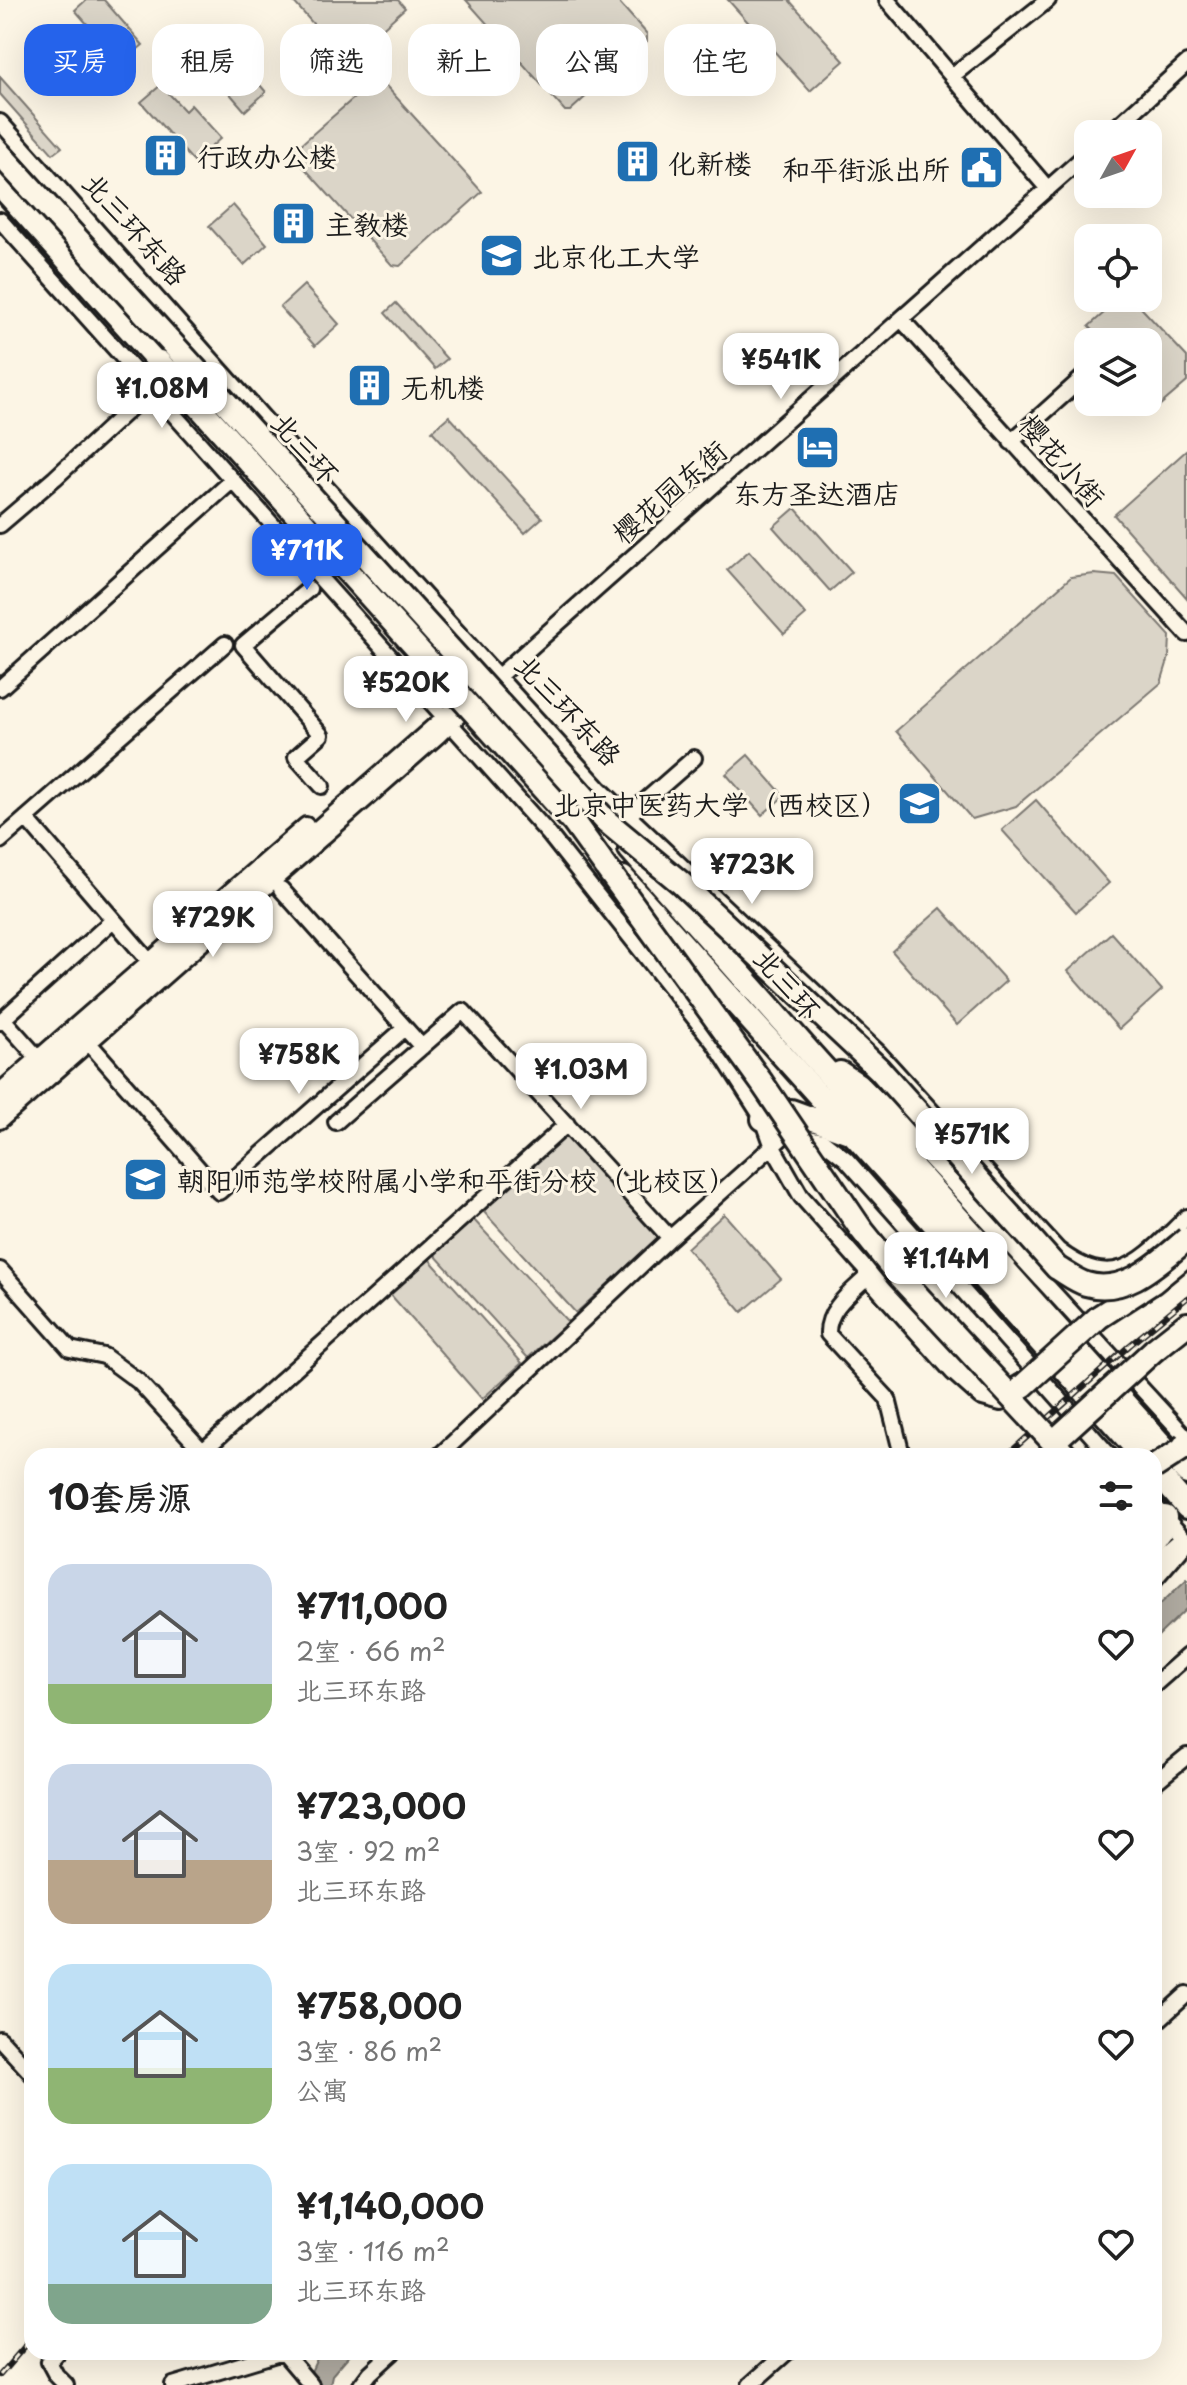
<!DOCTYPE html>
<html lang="zh">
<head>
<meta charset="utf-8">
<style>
	:root { --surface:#fff; --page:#f2f2f2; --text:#222; --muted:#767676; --accent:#2563eb }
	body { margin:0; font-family:"Playpen Sans","LXGW WenKai TC",sans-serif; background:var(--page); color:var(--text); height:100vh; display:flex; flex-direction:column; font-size:30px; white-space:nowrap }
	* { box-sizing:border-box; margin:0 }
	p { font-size:26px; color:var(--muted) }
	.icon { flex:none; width:44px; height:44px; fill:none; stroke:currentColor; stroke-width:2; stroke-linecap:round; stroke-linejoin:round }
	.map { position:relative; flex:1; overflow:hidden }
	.details { position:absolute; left:24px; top:1448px; width:1138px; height:912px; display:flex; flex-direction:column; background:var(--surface); border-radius:24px; box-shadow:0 8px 32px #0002 }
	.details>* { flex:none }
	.hud { position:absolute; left:24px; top:24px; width:1140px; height:72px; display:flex; gap:16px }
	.needle { width:52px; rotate:50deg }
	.tools { position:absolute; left:1074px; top:120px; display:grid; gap:16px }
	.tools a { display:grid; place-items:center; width:88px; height:88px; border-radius:16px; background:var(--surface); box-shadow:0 8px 32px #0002; font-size:40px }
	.price { position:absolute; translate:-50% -68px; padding:0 18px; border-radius:16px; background:#fff; color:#222; font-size:26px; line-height:52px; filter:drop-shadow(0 2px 4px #0008) }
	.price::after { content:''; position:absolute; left:50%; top:48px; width:24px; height:18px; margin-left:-12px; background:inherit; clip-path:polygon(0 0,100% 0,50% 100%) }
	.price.current { background:var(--accent); color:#fff }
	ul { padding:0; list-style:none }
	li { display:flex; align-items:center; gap:24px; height:200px; padding:0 24px }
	li span { display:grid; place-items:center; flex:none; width:224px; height:160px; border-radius:24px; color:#555 }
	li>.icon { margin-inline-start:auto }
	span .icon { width:96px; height:96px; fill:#fffc; stroke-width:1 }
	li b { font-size:34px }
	h2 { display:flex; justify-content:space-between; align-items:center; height:96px; padding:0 24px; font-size:34px }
	.pill { padding:0 28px; border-radius:24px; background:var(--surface); box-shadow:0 8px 32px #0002; font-size:28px; line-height:72px }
	.pill.current { background:var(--accent); color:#fff }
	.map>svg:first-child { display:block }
	.green { fill:#dbd5c8; stroke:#7c7872; stroke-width:2 }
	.water { fill:#b0aba1; stroke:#75726c; stroke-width:2 }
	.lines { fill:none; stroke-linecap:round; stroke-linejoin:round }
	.minor-casing { stroke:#1c1c1c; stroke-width:20 }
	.highway-casing { stroke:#1c1c1c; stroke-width:28 }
	.minor { stroke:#fcf5e5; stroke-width:14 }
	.highway { stroke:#fcf5e5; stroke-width:22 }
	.rail-casing { stroke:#1c1c1c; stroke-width:6 }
	.rail { stroke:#fcf5e5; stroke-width:3; stroke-dasharray:9; stroke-linecap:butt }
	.highway-bridge-casing { stroke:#1c1c1c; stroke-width:28; stroke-linecap:butt }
	.highway-bridge { stroke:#fcf5e5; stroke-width:22 }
	.labels { text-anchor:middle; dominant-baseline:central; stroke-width:6; stroke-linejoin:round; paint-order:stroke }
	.poi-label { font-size:28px; fill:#1c1c1c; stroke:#fcf5e5; text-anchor:start }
	.street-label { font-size:28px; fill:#1c1c1c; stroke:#fcf5e5 }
</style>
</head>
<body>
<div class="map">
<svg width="1187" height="2385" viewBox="0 0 1187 2385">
	<rect width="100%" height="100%" fill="#fcf5e5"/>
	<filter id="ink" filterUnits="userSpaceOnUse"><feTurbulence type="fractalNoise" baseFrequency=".0125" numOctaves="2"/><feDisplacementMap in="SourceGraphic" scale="16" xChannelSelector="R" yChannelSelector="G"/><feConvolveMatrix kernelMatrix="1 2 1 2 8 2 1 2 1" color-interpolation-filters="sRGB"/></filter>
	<g filter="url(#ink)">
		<path class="green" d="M86 0H104L143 45 121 63 75 10Z
			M292 0H398L405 8 346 61Z
			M466 0H617L647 34V41L570 111H565Z
			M728 0H789L844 61 810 91Z
			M220 39 266 92 245 111 198 57Z
			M0 77 62 147 53 154 0 94Z
			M378 77 482 192 400 266 392 265 291 153Z
			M161 85 185 111 191 105 221 138 194 162 141 102Z
			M233 205 267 244 244 265 209 226Z
			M304 285 339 324 315 346 280 307Z
			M1121 298H1132L1187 357V382L1159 406 1148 394V342H1103L1089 326Z
			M396 303 447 359 435 369 385 313Z
			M449 416 542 518 525 533 432 431Z
			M1187 450V598L1114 515Z
			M795 508 852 572 830 591 773 527Z
			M749 551 806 615 784 634 727 570Z
			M1094 574 1116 576 1170 636 1169 657 1161 683 1016 806 972 819 896 731 1071 577Z
			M748 755 784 796 762 815 726 774Z
			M1036 800 1109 883 1076 912 1002 830Z
			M941 908 1006 981 957 1025 892 951Z
			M1111 933 1162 990 1119 1029 1068 971Z
			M566 1134 660 1236 576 1313 483 1211Z
			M724 1214 781 1279 742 1312 687 1248Z
			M473 1219 568 1322 528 1358 434 1254Z
			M429 1259 522 1363 482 1399 390 1294Z"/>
		<path class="water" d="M1187 1579V1608L1154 1640V1610Z
			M320 2352H352L332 2375 330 2385H305Z"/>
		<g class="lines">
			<defs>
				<path id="minor" d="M887 0 1048 189
					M952 76 1048 0
					M0 122 275 431 599 788 878 1052 1058 1250C1117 1296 1144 1257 1187 1217
					M1109 134 1187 63
					M0 220 548 833 715 1044 763 1119 787 1133 823 1141 846 1159 1110 1456
					M902 320 1187 634
					M1011 442 1088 373
					M0 525 55 478 151 389
					M309 589 243 645 321 735 296 757 322 786
					M493 681 1088 153
					M0 688 233 480
					M629 815 694 758
					M26 818 149 961
					M0 841 225 644
					M281 889 422 1047
					M3 1019 38 1058
					M0 1022 113 920
					M89 1043 219 1192 405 1028
					M0 1091 306 825
					M894 1093 913 1140 1187 1438
					M0 1107 452 710
					M763 1119 773 1147 801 1196 870 1274C853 1291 827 1308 828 1334L888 1399 901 1451 896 1456
					M0 1121 439 735 473 702
					M336 1122 463 1011 670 1238
					M0 1270 70 1349 104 1356 138 1381 207 1456
					M203 1451 567 1124
					M439 1456 670 1238 787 1133
					M1154 1505 1187 1542
					M1154 1562 1179 1540
					M1154 1580 1187 1542
					M1154 1685 1187 1656
					M1154 1783 1187 1756
					M1154 2024 1187 1994
					M0 2039 32 2074
					M58 2352 49 2362 56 2375 66 2385
					M283 2352 311 2385
					M173 2385 283 2352
					M361 2385 370 2373 393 2352
					M750 2385 787 2352"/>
				<path id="highway" d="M0 185 159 362
					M630 849 811 1054 1187 1473
					M623 878 1143 1456
					M840 1073 858 1085 913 1140
					M763 1119 791 1111 849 1132
					M870 1274 955 1369 983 1394 1001 1399 1022 1386
					M1099 1317 1153 1282 1187 1254
					M1154 1350 1187 1324
					M1154 1469 1187 1507
					M1154 1539 1161 1530 1165 1517"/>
			</defs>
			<use href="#minor" class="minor-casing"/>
			<use href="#highway" class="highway-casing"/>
			<use href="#minor" class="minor"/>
			<use href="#highway" class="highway"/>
			<defs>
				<path id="rail" d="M1006 1456 1130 1345 1187 1298
					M0 2375 32 2338"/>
			</defs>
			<use href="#rail" class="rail-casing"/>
			<use href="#rail" class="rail"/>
			<defs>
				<path id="highway-bridge" d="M0 154 606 821 681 883 879 1069 1057 1268C1066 1273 1076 1281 1086 1284 1126 1296 1159 1262 1187 1239
					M159 362 574 823 762 1083 861 1229 899 1276 1066 1456
					M1023 1386 1099 1317
					M1061 1435 1154 1350
					M1154 1467 1182 1449 1187 1442"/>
			</defs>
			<use href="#highway-bridge" class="highway-bridge-casing"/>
			<use href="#highway-bridge" class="highway-bridge"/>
		</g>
	</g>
	<defs>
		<symbol id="building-square" viewBox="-11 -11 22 22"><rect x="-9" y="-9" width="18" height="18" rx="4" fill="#1f6fb2" stroke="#fcf5e5"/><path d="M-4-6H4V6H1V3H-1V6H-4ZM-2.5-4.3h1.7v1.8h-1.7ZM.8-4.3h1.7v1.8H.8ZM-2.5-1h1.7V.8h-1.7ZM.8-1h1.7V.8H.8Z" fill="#fff"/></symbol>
		<symbol id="civic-square" viewBox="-11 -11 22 22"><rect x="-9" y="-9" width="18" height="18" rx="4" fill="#1f6fb2" stroke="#fcf5e5"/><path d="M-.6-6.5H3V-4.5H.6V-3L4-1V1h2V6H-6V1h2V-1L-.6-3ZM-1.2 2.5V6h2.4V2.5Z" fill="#fff"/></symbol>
		<symbol id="university-square" viewBox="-11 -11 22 22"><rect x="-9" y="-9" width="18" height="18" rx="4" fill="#1f6fb2" stroke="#fcf5e5"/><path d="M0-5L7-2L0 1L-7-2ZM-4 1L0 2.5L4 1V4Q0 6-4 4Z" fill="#fff"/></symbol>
		<symbol id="hotel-square" viewBox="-11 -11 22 22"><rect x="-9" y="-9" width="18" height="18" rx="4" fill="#1f6fb2" stroke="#fcf5e5"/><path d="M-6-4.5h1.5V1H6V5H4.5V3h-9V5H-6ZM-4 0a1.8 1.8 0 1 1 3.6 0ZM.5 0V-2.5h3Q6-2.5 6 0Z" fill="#fff"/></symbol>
		<symbol id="school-square" viewBox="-11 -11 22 22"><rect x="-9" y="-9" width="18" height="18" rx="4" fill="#1f6fb2" stroke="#fcf5e5"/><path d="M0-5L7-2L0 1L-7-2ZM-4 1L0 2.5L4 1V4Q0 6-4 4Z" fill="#fff"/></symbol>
	</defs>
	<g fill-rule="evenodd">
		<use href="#building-square" x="140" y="130" width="51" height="51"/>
		<use href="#building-square" x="612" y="136" width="51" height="51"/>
		<use href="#civic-square" x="956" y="142" width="51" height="51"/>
		<use href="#building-square" x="268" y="198" width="51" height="51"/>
		<use href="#university-square" x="476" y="230" width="51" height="51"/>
		<use href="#building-square" x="344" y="360" width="51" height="51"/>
		<use href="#hotel-square" x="792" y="422" width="51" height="51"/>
		<use href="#university-square" x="894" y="778" width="51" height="51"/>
		<use href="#school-square" x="120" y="1154" width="51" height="51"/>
	</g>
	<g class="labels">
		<g class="poi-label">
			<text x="197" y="155">行政办公楼</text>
			<text x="668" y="162">化新楼</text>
			<text x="950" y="168" text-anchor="end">和平街派出所</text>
			<text x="325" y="223">主教楼</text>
			<text x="532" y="255">北京化工大学</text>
			<text x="401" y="386">无机楼</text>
			<text x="817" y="492" text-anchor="middle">东方圣达酒店</text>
			<text x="889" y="803" text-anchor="end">北京中医药大学（西校区）</text>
			<text x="177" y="1179">朝阳师范学校附属小学和平街分校（北校区）</text>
		</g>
		<g class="street-label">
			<text transform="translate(136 228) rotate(48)">北三环东路</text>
			<text transform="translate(306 447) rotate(48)">北三环</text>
			<text transform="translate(1063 460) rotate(48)">樱花小街</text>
			<text transform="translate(669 491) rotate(-41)">樱花园东街</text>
			<text transform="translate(569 709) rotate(47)">北三环东路</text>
			<text transform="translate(788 983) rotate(49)">北三环</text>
		</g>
	</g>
</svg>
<div class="tools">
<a><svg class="needle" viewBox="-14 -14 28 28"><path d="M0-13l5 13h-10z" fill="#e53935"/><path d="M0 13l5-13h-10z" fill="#767676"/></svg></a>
<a><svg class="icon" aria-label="locate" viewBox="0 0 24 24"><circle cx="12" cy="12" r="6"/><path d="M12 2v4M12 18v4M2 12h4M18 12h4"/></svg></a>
<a><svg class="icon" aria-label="layers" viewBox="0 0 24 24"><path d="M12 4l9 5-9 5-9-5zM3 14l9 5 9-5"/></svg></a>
</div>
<b class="price" style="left:781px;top:401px">¥541K</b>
<b class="price" style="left:162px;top:430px">¥1.08M</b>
<b class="price current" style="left:307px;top:592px">¥711K</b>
<b class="price" style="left:406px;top:724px">¥520K</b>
<b class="price" style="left:752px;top:906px">¥723K</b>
<b class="price" style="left:213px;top:959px">¥729K</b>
<b class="price" style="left:299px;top:1096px">¥758K</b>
<b class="price" style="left:581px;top:1111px">¥1.03M</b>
<b class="price" style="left:972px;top:1176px">¥571K</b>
<b class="price" style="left:946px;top:1300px">¥1.14M</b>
<div class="hud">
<a class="pill current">买房</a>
<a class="pill">租房</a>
<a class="pill">筛选</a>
<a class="pill">新上</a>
<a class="pill">公寓</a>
<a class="pill">住宅</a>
</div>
<section class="details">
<h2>10套房源<svg class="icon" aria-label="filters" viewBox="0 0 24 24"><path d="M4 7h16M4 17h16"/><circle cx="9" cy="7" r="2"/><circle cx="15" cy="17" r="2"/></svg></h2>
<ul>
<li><span style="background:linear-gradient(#c9d6e8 75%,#8fb573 0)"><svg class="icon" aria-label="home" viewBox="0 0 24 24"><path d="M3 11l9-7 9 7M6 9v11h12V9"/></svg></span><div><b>¥711,000</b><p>2室 · 66 m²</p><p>北三环东路</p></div><svg class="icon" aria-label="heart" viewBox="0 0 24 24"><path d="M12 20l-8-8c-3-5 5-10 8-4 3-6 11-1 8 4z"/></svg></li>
<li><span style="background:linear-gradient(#c9d6e8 60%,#b9a48a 0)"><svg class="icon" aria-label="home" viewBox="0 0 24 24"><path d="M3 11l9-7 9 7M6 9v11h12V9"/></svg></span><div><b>¥723,000</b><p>3室 · 92 m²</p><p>北三环东路</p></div><svg class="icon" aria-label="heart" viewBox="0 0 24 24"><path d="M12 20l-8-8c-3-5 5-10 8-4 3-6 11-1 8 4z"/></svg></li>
<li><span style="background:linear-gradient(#bfe0f5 65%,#8fb573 0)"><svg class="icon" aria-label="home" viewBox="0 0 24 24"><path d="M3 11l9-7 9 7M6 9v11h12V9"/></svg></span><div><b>¥758,000</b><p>3室 · 86 m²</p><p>公寓</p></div><svg class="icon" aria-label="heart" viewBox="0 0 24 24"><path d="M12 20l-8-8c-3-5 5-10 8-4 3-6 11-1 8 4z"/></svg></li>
<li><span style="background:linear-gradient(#bfe0f5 75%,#7fa58c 0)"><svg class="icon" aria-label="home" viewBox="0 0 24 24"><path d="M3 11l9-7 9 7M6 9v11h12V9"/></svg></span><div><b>¥1,140,000</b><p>3室 · 116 m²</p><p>北三环东路</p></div><svg class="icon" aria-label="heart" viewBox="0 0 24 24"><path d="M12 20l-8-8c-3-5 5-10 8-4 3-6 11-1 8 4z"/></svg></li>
</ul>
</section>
</div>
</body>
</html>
